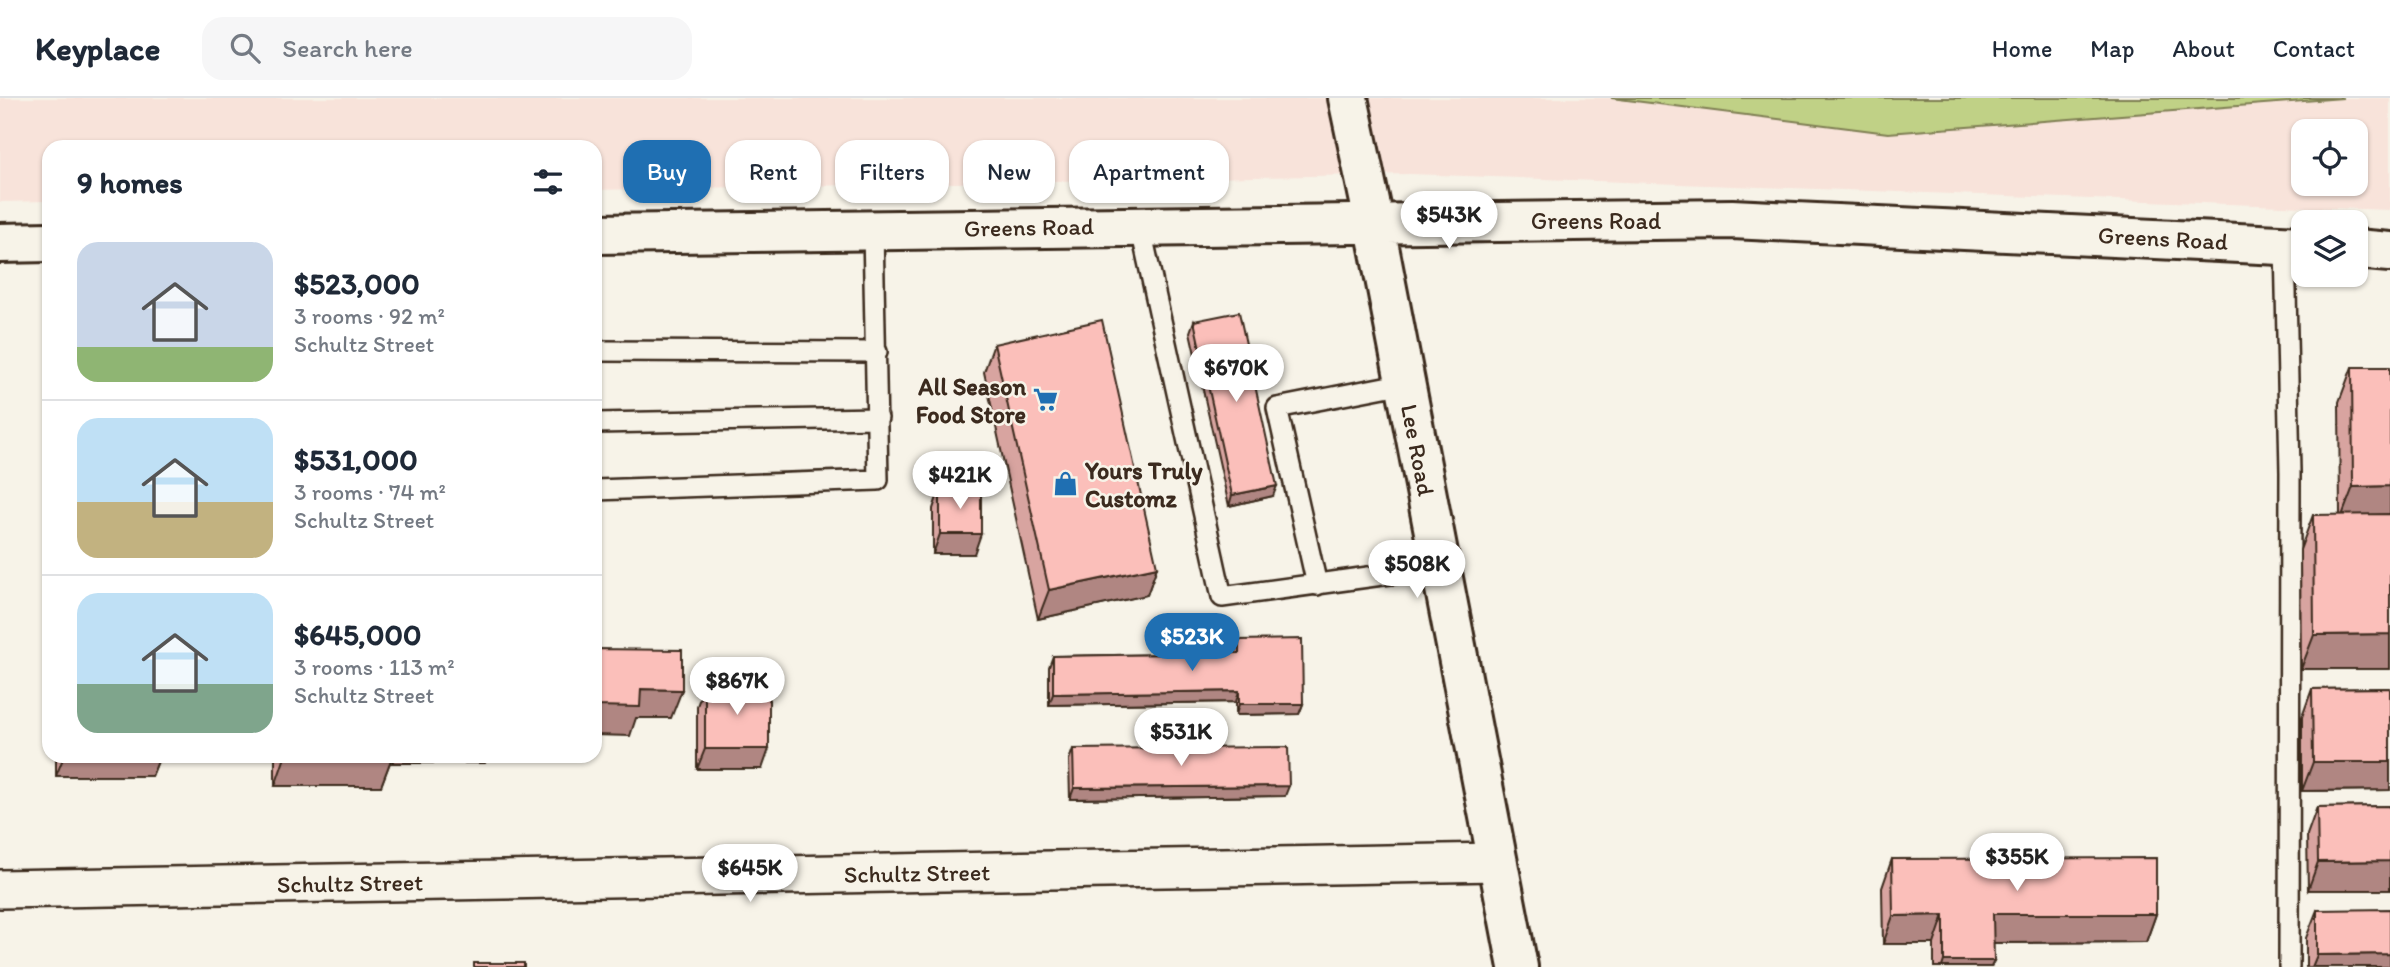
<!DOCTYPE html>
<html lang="en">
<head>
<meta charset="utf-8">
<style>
	:root { --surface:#fff; --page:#f6f6f7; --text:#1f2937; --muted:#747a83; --line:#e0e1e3; --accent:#1f6fb2 }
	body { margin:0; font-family:Itim,sans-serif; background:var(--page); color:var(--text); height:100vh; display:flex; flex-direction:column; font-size:26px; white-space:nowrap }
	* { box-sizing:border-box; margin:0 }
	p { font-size:23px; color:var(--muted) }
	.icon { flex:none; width:38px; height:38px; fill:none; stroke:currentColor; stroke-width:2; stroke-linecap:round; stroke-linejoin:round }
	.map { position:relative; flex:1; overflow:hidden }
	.side { position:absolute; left:42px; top:42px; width:560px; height:623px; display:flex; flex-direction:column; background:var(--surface); border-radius:21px; box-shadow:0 2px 5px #0004 }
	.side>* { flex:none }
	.top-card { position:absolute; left:623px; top:42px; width:665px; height:63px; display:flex; gap:14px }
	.buttons { position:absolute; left:2291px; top:21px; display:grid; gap:14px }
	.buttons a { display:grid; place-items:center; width:77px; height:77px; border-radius:14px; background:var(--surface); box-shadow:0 2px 5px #0004; font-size:35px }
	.price { position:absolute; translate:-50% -60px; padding:0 16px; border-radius:24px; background:#fff; color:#222; font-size:23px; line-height:46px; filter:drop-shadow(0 2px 4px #0008) }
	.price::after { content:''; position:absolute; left:50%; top:42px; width:21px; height:16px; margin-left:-10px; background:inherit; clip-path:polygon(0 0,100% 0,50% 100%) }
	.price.selected { background:var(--accent); color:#fff }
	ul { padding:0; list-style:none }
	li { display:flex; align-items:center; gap:21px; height:175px; padding:0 35px }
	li+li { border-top:2px solid var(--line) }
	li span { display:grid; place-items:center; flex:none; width:196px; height:140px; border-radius:21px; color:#555 }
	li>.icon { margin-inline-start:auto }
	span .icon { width:84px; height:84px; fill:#fffc; stroke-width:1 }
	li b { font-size:30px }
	h2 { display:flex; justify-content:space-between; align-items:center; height:84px; padding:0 35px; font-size:30px }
	.tag { padding:0 24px; border-radius:21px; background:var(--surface); box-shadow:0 2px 5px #0004; font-size:24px; line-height:63px }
	.tag.selected { background:var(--accent); color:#fff }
	header { display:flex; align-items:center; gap:42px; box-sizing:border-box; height:98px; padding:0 35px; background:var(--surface); border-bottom:2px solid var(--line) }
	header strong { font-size:33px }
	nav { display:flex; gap:38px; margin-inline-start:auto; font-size:24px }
	.search { width:490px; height:63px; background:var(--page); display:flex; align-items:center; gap:18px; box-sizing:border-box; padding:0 24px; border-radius:21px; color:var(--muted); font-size:26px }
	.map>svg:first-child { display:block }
	.built { fill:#f8e3da; fill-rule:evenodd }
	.green { fill:#c0d186; stroke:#7e7e52; stroke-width:2 }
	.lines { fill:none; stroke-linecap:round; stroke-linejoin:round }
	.service-casing { stroke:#3b2a1e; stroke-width:24 }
	.minor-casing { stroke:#3b2a1e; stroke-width:42 }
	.tertiary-casing { stroke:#3b2a1e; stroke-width:44 }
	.secondary-casing { stroke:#3b2a1e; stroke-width:44 }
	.service { stroke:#f7f3e8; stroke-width:19 }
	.minor { stroke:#f7f3e8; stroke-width:37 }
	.tertiary { stroke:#f7f3e8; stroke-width:38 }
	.secondary { stroke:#f7f3e8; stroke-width:38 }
	.wall { fill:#d8a4a0; stroke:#3b2a1e; stroke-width:2 }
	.shaded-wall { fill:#b08682; stroke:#3b2a1e; stroke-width:2 }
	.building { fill:#fbbfba; stroke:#3b2a1e; stroke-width:2 }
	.labels { text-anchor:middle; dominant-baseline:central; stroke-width:5; stroke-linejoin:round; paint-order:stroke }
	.street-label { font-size:24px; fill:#3b2a1e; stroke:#f7f3e8 }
	.poi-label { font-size:24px; font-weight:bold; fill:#3b2a1e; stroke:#f7f3e8; text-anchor:end }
</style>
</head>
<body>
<header>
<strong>Keyplace</strong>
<div class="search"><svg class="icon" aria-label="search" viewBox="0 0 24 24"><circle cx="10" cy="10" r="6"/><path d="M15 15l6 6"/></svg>Search here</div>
<nav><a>Home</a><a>Map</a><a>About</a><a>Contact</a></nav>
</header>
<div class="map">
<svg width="2390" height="869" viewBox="0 0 2390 869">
	<rect width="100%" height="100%" fill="#f7f3e8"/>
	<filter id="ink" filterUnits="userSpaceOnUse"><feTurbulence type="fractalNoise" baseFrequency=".0143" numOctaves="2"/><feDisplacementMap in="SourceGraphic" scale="14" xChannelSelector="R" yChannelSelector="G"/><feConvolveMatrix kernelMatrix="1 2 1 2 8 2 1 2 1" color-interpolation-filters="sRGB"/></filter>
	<g filter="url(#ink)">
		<path class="built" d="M0 0H2390V112L1410 76 595 92V49H49V103L0 104ZM2303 33H2356V86H2303Z"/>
		<path class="green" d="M1611 0H2343L1888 35Z"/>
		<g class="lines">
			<defs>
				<path id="service" d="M1140 127 1222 499 1441 469
					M2285 147 2290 374 2289 869
					M595 253 877 254
					M595 325 878 320
					M595 392 878 382 873 132
					M1317 487 1277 310 1405 285"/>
				<path id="minor" d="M0 791 1498 764"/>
				<path id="tertiary" d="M1348 0 1374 123"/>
				<path id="secondary" d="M1374 123 1518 869
					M595 136 1732 121 2303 148
					M0 145 49 144
					M2356 151 2390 154"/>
			</defs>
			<use href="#service" class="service-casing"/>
			<use href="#minor" class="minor-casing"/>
			<use href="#tertiary" class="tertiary-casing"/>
			<use href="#secondary" class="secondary-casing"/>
			<use href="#service" class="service"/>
			<use href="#minor" class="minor"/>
			<use href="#tertiary" class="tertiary"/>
			<use href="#secondary" class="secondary"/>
		</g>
		<path class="wall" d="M1194 223 1273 398 1229 408 1190 234Z
			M994 246 1157 469 1147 497 1038 521 984 274Z
			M2352 269H2390V571H2301L2300 452 2313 417H2340L2339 304Z
			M940 390 974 456H933V411Z
			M1239 542 1303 606 1299 616 1236 617V604L1049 607V569L1053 558 1235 555Z
			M705 587 762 671H697V608Z
			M2390 590V692L2302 693V619L2312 591Z
			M1073 651 1285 698 1070 701 1069 662Z
			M56 658H160L152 678H56Z
			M275 658H392V659L381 688H275Z
			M2390 708 2308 792 2307 737 2317 709Z
			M1892 761 2156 816 2146 844 1993 845 1991 869H1934V846H1883L1882 790Z
			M2317 812 2390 869H2306V840Z"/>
		<path class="shaded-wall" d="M1277 388 1273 398 1229 408 1232 397Z
			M2390 388V423H2340L2353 389Z
			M940 436H981L974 456H933Z
			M1157 469 1147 497 1038 521 1049 492Z
			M2390 536V571H2301L2314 537Z
			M641 591 682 592 671 620H636L630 638 595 637V608Z
			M1239 593 1236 604 1049 607 1053 596Z
			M1239 606H1303L1299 616 1236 617Z
			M705 651H769L762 671H697Z
			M64 658H160L152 678H56Z
			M395 658H488L485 665H392Z
			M285 659H392L381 688H275Z
			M2313 664H2390V692L2302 693Z
			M1289 688 1285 698 1070 701 1074 690Z
			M2390 763V792H2308L2318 764Z
			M1993 816H2156L2146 844 1983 845Z
			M1944 817 1934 846H1883L1893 818Z
			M2390 856V869H2312L2317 857Z
			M1944 863H1994L1991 869H1942Z"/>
		<path class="building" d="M1239 214 1277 388 1232 397 1194 223Z
			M1102 222 1157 469 1049 492 994 246Z
			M2352 269H2390V388L2353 389Z
			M940 390H981V436H940Z
			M2390 416V536L2314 537 2313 417Z
			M1302 541 1303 606H1239V593L1053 596V558L1239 555V542Z
			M595 551 682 552V592L641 591 640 609 595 608Z
			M705 587H769V651H705Z
			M2390 590V664H2313L2312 591Z
			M1288 649 1289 688 1074 690 1073 651Z
			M285 658H392V659H285Z
			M2390 708V763L2318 764 2317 709Z
			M2156 760V816H1993L1994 863H1944V817L1893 818 1892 761Z
			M2390 811V856L2317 857V812Z
			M474 865H524V869H474Z"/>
	</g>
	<defs>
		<symbol id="supermarket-bare" viewBox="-9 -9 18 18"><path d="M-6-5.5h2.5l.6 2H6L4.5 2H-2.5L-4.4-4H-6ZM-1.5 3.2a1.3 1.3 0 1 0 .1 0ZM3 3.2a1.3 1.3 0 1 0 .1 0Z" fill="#1f6fb2" stroke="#f7f3e8" stroke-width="2.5" paint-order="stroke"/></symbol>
		<symbol id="shop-bare" viewBox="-9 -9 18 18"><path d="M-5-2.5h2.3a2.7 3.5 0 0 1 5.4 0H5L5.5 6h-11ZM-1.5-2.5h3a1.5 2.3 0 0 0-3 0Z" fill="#1f6fb2" stroke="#f7f3e8" stroke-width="2.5" paint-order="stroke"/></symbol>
	</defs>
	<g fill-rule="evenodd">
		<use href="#supermarket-bare" x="1028" y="284" width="35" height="35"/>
		<use href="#shop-bare" x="1048" y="368" width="35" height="35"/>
	</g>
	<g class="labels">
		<g class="street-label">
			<text x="1596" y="122">Greens Road</text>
			<text transform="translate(1029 129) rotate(-1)">Greens Road</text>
			<text transform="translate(2163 140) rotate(3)">Greens Road</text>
			<text transform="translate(1418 352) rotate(79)">Lee Road</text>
			<text transform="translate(917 775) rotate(-1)">Schultz Street</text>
			<text transform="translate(350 785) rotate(-1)">Schultz Street</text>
		</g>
		<g class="poi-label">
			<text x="1026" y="288">All Season<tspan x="1026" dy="28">Food Store</tspan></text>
			<text x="1085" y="372" text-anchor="start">Yours Truly<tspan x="1085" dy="28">Customz</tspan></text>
		</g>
	</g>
</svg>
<div class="buttons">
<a><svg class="icon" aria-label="locate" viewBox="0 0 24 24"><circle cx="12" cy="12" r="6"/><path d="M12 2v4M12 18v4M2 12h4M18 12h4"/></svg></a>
<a><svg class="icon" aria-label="layers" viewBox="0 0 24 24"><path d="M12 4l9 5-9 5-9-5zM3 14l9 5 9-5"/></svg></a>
</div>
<b class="price" style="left:1449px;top:153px">$543K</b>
<b class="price" style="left:1236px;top:306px">$670K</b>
<b class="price" style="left:960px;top:413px">$421K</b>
<b class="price" style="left:1417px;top:502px">$508K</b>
<b class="price selected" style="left:1192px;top:575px">$523K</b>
<b class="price" style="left:737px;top:619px">$867K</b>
<b class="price" style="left:1181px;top:670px">$531K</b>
<b class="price" style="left:2017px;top:795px">$355K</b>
<b class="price" style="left:750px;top:806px">$645K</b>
<div class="top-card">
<a class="tag selected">Buy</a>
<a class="tag">Rent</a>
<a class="tag">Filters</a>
<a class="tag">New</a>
<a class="tag">Apartment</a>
</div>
<section class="side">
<h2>9 homes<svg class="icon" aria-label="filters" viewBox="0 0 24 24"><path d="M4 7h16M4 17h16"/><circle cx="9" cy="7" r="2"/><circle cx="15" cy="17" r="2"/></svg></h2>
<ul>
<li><span style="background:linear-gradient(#c9d6e8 75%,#8fb573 0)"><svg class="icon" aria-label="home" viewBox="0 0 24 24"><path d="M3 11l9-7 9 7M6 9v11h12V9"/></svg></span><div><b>$523,000</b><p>3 rooms · 92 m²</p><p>Schultz Street</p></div></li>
<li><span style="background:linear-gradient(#bfe0f5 60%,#c2b280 0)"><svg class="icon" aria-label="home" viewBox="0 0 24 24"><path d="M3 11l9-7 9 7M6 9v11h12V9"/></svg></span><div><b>$531,000</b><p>3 rooms · 74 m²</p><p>Schultz Street</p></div></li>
<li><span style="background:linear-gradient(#bfe0f5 65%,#7fa58c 0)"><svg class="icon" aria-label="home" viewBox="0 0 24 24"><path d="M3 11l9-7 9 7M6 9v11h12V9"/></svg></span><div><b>$645,000</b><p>3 rooms · 113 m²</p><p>Schultz Street</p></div></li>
</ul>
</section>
</div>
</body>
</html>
